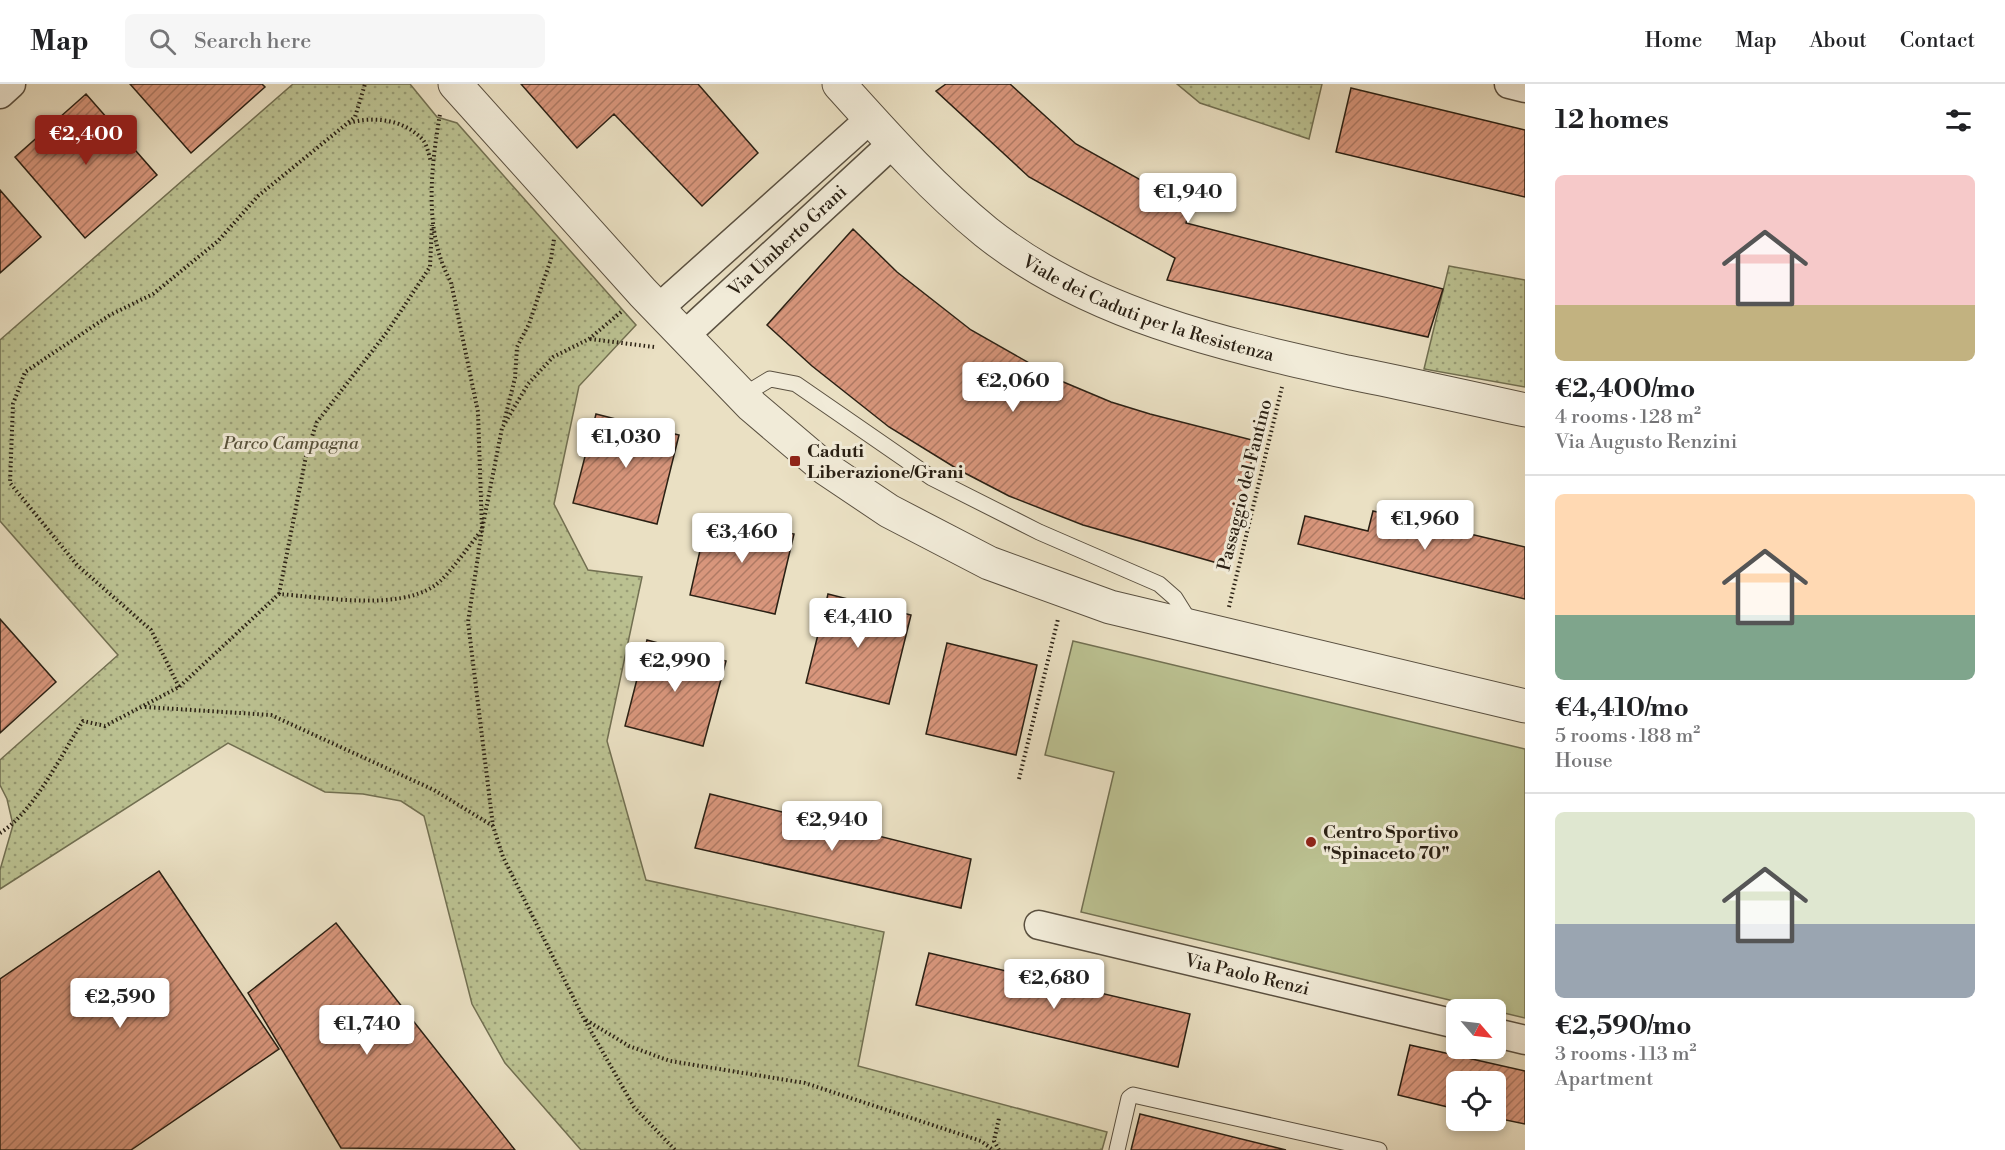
<!DOCTYPE html>
<html lang="en">
<head>
<meta charset="utf-8">
<style>
	:root { --surface:#fff; --page:#f6f6f6; --text:#202124; --muted:#757577; --line:#e0e0e0; --accent:#8f2418 }
	body { margin:0; font-family:"Libre Bodoni",serif; background:var(--page); color:var(--text); height:100vh; display:flex; flex-direction:column; font-size:22px; white-space:nowrap }
	* { box-sizing:border-box; margin:0 }
	p { font-size:20px; color:var(--muted) }
	.icon { flex:none; width:33px; height:33px; fill:none; stroke:currentColor; stroke-width:2; stroke-linecap:round; stroke-linejoin:round }
	.map { position:relative; flex:1; overflow:hidden }
	.drawer { display:flex; flex-direction:column; background:var(--surface); width:480px }
	.drawer>* { flex:none }
	.needle { width:39px; rotate:118deg }
	.tools { position:absolute; left:1446px; top:915px; display:grid; gap:12px }
	.tools a { display:grid; place-items:center; width:60px; height:60px; border-radius:9px; background:var(--surface); box-shadow:0 3px 9px #0003; font-size:30px }
	.price { position:absolute; translate:-50% -51px; padding:0 14px; border-radius:6px; background:#fff; color:#222; font-size:20px; line-height:39px; filter:drop-shadow(0 2px 3px #0008) }
	.price::after { content:''; position:absolute; left:50%; top:36px; width:18px; height:14px; margin-left:-9px; background:inherit; clip-path:polygon(0 0,100% 0,50% 100%) }
	.price.selected { background:var(--accent); color:#fff }
	ul { padding:0; list-style:none }
	li { display:grid; align-content:center; gap:12px; height:318px; padding:0 30px }
	li+li { border-top:2px solid var(--line) }
	li span { display:grid; place-items:center; height:186px; border-radius:9px; color:#555 }
	li>.icon { margin-inline-start:auto }
	span .icon { width:108px; height:108px; fill:#fffc; stroke-width:1 }
	li b { font-size:26px }
	h2 { display:flex; justify-content:space-between; align-items:center; height:72px; padding:0 30px; font-size:26px }
	header { display:flex; align-items:center; gap:36px; box-sizing:border-box; height:84px; padding:0 30px; background:var(--surface); border-bottom:2px solid var(--line) }
	header strong { font-size:28px }
	nav { display:flex; gap:33px; margin-inline-start:auto; font-size:21px }
	.search { width:420px; height:54px; background:var(--page); display:flex; align-items:center; gap:15px; box-sizing:border-box; padding:0 21px; border-radius:9px; color:var(--muted); font-size:22px }
	main { display:flex; flex:1; min-height:0 }
	.map>svg:first-child { display:block }
	.green { fill:url(#green-dots); stroke:#727052; stroke-width:1.5 }
	.pitch { fill:#bbc191; stroke:#727052; stroke-width:1.5 }
	.building { fill:url(#building-hatch); stroke:#2a2014; stroke-width:1.5 }
	.lines { fill:none; stroke-linecap:round; stroke-linejoin:round }
	.service-casing { stroke:#5a5040; stroke-width:17 }
	.minor-casing { stroke:#5a5040; stroke-width:31 }
	.tertiary-casing { stroke:#5a5040; stroke-width:35 }
	.path { stroke:#2a2014; stroke-width:4; stroke-dasharray:1.5 3; stroke-linecap:butt }
	.service { stroke:#f1ebd8; stroke-width:15 }
	.minor { stroke:#f1ebd8; stroke-width:28 }
	.tertiary { stroke:#f1ebd8; stroke-width:33 }
	.poi-dot { fill:#8f2418; stroke:#f1ebd8; stroke-width:2 }
	.labels { text-anchor:middle; dominant-baseline:central; stroke-width:6; stroke-linejoin:round; paint-order:stroke }
	.street-label { font-size:18px; fill:#2a2014; stroke:#f1ebd8 }
	.park-label { font-size:18px; font-style:italic; fill:#56503a; stroke:#f1ebd8 }
	.poi-label { font-size:18px; font-weight:bold; fill:#2a2014; stroke:#f1ebd8; text-anchor:start }
</style>
</head>
<body>
<header>
<strong>Map</strong>
<div class="search"><svg class="icon" aria-label="search" viewBox="0 0 24 24"><circle cx="10" cy="10" r="6"/><path d="M15 15l6 6"/></svg>Search here</div>
<nav><a>Home</a><a>Map</a><a>About</a><a>Contact</a></nav>
</header>
<main>
<div class="map">
<svg width="1525" height="1066" viewBox="0 0 1525 1066">
	<defs>
		<pattern id="green-dots" width="8" height="8" patternUnits="userSpaceOnUse" patternTransform="scale(1.5)"><rect width="8" height="8" fill="#bbc191"/><path d="M2 2h.1M6 6h.1" fill="none" stroke="#989c75" stroke-width="1.8" stroke-linecap="round"/></pattern>
		<pattern id="building-hatch" width="6" height="6" patternUnits="userSpaceOnUse" patternTransform="scale(1.5)"><rect width="6" height="6" fill="#d8967c"/><path d="M-1 1l2-2M0 6l6-6M5 7l2-2" fill="none" stroke="#af7a64"/></pattern>
	</defs>
	<rect width="100%" height="100%" fill="#eae0c3"/>
	<filter id="stains"><feTurbulence type="fractalNoise" baseFrequency=".00333" numOctaves="4"/><feColorMatrix values="0 0 0 0 .2 0 0 0 0 .09 0 0 0 0 .02 0 0 0 .5 -.17"/></filter>
	<radialGradient id="worn" r=".72"><stop offset=".6" stop-color="#630" stop-opacity="0"/><stop offset="1" stop-color="#630" stop-opacity=".3"/></radialGradient>
	<path class="green" d="M293 0H410L437 33 457 39 636 241 579 302 554 420 588 486 642 493 607 657 646 796 884 848 858 982 1107 1048 1102 1066H581L505 979 472 920 424 732 401 717 363 710 325 708 228 659 0 805V786L13 741 7 715 0 701V676L118 571 0 437V256Z
		M1177 0H1322L1309 55 1200 19Z
		M1449 182 1525 196V303L1424 285Z"/>
	<path class="pitch" d="M1073 557 1525 665V934L1081 828 1114 688 1045 671Z"/>
	<path class="building" d="M130 0H262L265 3 191 69Z
		M521 0H698L758 69 702 122 614 30 577 64Z
		M946 0H1010L1076 60 1191 124 1186 139 1443 205 1428 253 1167 196 1175 174 1029 93 936 7Z
		M1351 4 1525 46V113L1336 68Z
		M86 10 157 91 85 154 15 73Z
		M0 106 41 153 0 189Z
		M853 145 897 188 971 246 1061 297 1111 318 1150 330 1256 357 1228 482 1083 441 1009 412 959 386 889 343 812 282 767 241Z
		M596 330 679 351 657 440 573 419Z
		M1373 427 1525 463V515L1298 460 1305 432 1368 447Z
		M708 431 794 450 775 530 690 511Z
		M828 510 911 531 889 620 806 599Z
		M0 535 56 598 0 649Z
		M647 556 726 577 703 662 625 642Z
		M947 559 1037 581 1016 671 926 650Z
		M710 710 971 775 961 824 695 764Z
		M159 787 279 965 131 1066H0V895Z
		M336 839 515 1066 341 1064 248 909Z
		M929 869 1190 930 1178 983 916 921Z
		M1410 961 1525 987V1040L1496 1034V998H1456V1025L1398 1011Z
		M1140 1030 1286 1066H1131Z"/>
	<g class="lines">
		<defs>
			<path id="service" d="M742 312 770 295 796 300 932 394 1039 448 1159 500 1175 514 1190 538
				M1117 1066 1129 1014 1133 1011 1379 1066"/>
			<g id="minor">
				<path d="M1509 0 1525 4"/>
				<path d="M0 10 11 0"/>
				<path d="M658 225 870 35"/>
				<path id="s1" d="M683 253 893 59"/>
				<path id="s2" d="M1039 841 1456 940"/>
				<path d="M1496 949 1525 956"/>
			</g>
			<g id="tertiary">
				<path d="M455 0 643 209 752 322 825 384 889 427 989 479 1110 523 1525 622"/>
				<path id="s3" d="M839 0C885 51 932 104 986 148 1089 230 1222 260 1347 288 1407 300 1466 313 1525 326"/>
			</g>
		</defs>
		<use href="#service" class="service-casing"/>
		<use href="#minor" class="minor-casing"/>
		<use href="#tertiary" class="tertiary-casing"/>
		<path class="path" d="M349 39C373 32 404 35 423 56 427 61 429 71 431 78
			M621 228 589 255 553 273 528 300 502 344 482 446 468 538 493 742 503 773 584 935 634 1023 675 1066
			M590 255 654 263
			M504 338 515 294 517 263 529 240 551 175 554 155
			M279 510 307 367 317 338 387 248 430 183 432 141
			M1229 523 1282 303
			M179 603 151 546 77 481 10 399 13 320 25 288 110 231 153 210 218 157 258 112 355 33 365 0
			M145 623 271 631 434 706 493 742
			M1019 695 1058 535
			M0 749C34 728 61 671 83 637L105 642 179 603 279 510C322 513 397 527 434 502 448 493 470 460 482 446L478 328 451 198C423 149 431 83 440 30
			M586 936 629 962 670 977 805 999 981 1057 993 1066
			M999 1066 994 1057 999 1034"/>
		<use href="#service" class="service"/>
		<use href="#minor" class="minor"/>
		<use href="#tertiary" class="tertiary"/>
	</g>
	<g class="poi-dot">
		<rect x="789" y="371" width="12" height="12" rx="3"/>
		<circle cx="1311" cy="758" r="6"/>
	</g>
	<g class="labels">
		<g class="street-label">
			<text stroke="none"><textPath href="#s1" startOffset="142">Via Umberto Grani</textPath></text>
			<text stroke="none"><textPath href="#s3" startOffset="390">Viale dei Caduti per la Resistenza</textPath></text>
			<text transform="translate(1245 401) rotate(-76)">Passaggio del Fantino</text>
			<text stroke="none"><textPath href="#s2" startOffset="214">Via Paolo Renzi</textPath></text>
		</g>
		<g class="park-label">
			<text x="291" y="359">Parco Campagna</text>
		</g>
		<g class="poi-label">
			<text x="807" y="367">Caduti<tspan x="807" dy="21">Liberazione/Grani</tspan></text>
			<text x="1323" y="748">Centro Sportivo<tspan x="1323" dy="21">"Spinaceto 70"</tspan></text>
		</g>
	</g>
	<rect width="100%" height="100%" filter="url(#stains)"/>
	<rect width="100%" height="100%" fill="url(#worn)"/>
</svg>
<div class="tools">
<a><svg class="needle" viewBox="-14 -14 28 28"><path d="M0-13l5 13h-10z" fill="#e53935"/><path d="M0 13l5-13h-10z" fill="#757577"/></svg></a>
<a><svg class="icon" aria-label="locate" viewBox="0 0 24 24"><circle cx="12" cy="12" r="6"/><path d="M12 2v4M12 18v4M2 12h4M18 12h4"/></svg></a>
</div>
<b class="price selected" style="left:86px;top:82px">€2,400</b>
<b class="price" style="left:1188px;top:140px">€1,940</b>
<b class="price" style="left:1013px;top:329px">€2,060</b>
<b class="price" style="left:626px;top:385px">€1,030</b>
<b class="price" style="left:1425px;top:467px">€1,960</b>
<b class="price" style="left:742px;top:480px">€3,460</b>
<b class="price" style="left:858px;top:565px">€4,410</b>
<b class="price" style="left:675px;top:609px">€2,990</b>
<b class="price" style="left:832px;top:768px">€2,940</b>
<b class="price" style="left:1054px;top:926px">€2,680</b>
<b class="price" style="left:120px;top:945px">€2,590</b>
<b class="price" style="left:367px;top:972px">€1,740</b>
</div>
<section class="drawer">
<h2>12 homes<svg class="icon" aria-label="filters" viewBox="0 0 24 24"><path d="M4 7h16M4 17h16"/><circle cx="9" cy="7" r="2"/><circle cx="15" cy="17" r="2"/></svg></h2>
<ul>
<li><span style="background:linear-gradient(#f6c9c9 70%,#c2b280 0)"><svg class="icon" aria-label="home" viewBox="0 0 24 24"><path d="M3 11l9-7 9 7M6 9v11h12V9"/></svg></span><div><b>€2,400/mo</b><p>4 rooms · 128 m²</p><p>Via Augusto Renzini</p></div></li>
<li><span style="background:linear-gradient(#ffd9b3 65%,#7fa58c 0)"><svg class="icon" aria-label="home" viewBox="0 0 24 24"><path d="M3 11l9-7 9 7M6 9v11h12V9"/></svg></span><div><b>€4,410/mo</b><p>5 rooms · 188 m²</p><p>House</p></div></li>
<li><span style="background:linear-gradient(#dfe7d0 60%,#9aa5b1 0)"><svg class="icon" aria-label="home" viewBox="0 0 24 24"><path d="M3 11l9-7 9 7M6 9v11h12V9"/></svg></span><div><b>€2,590/mo</b><p>3 rooms · 113 m²</p><p>Apartment</p></div></li>
</ul>
</section>
</main>
</body>
</html>
